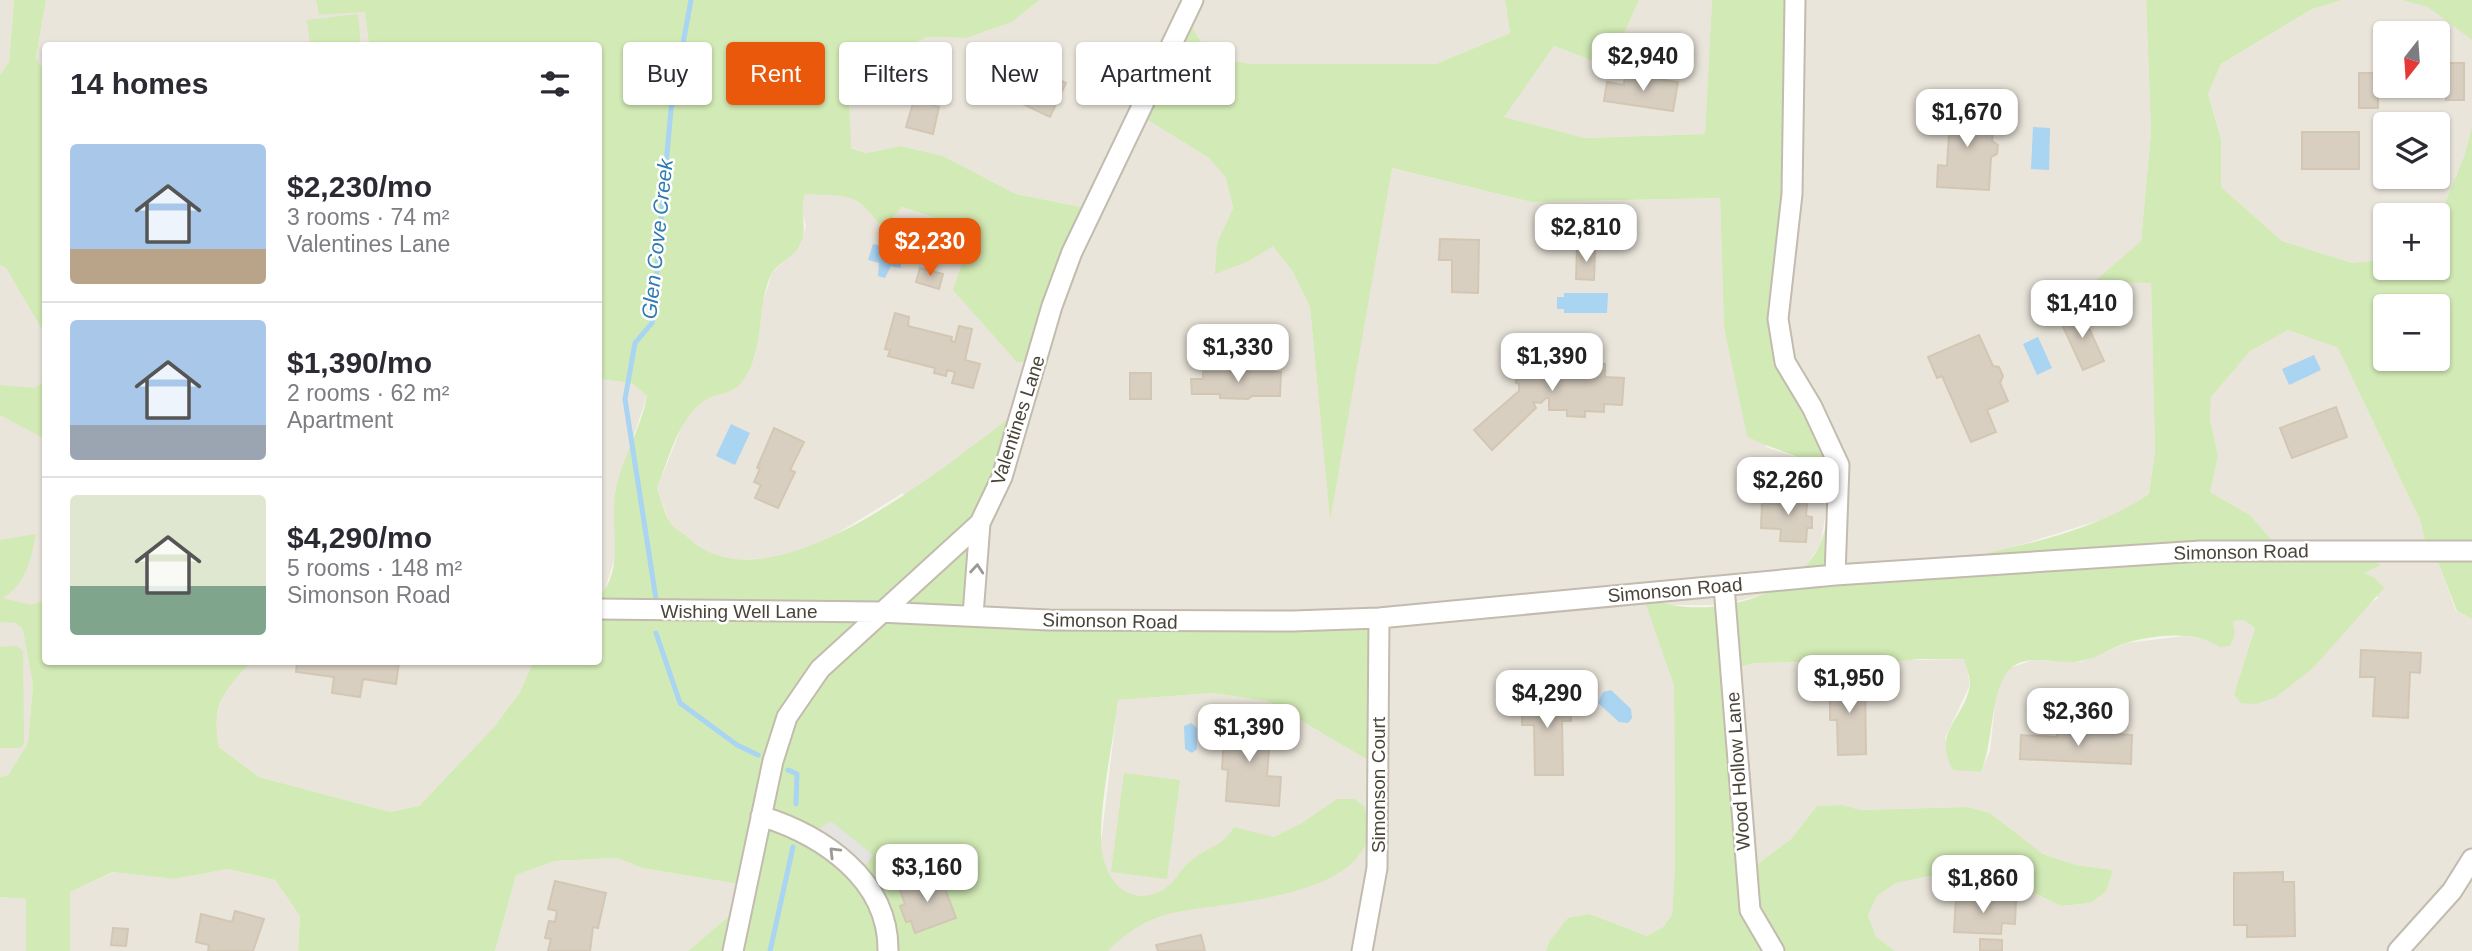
<!DOCTYPE html>
<html lang="en">
<head>
<meta charset="utf-8">
<style>
	:root { --surface:#fff; --page:#f2f2f3; --text:#2b2b33; --muted:#7c7c81; --line:#e1e1e2; --accent:#ea580c }
	body { margin:0; font-family:Helvetica,sans-serif; background:var(--page); color:var(--text); height:100vh; display:flex; flex-direction:column; font-size:26px; white-space:nowrap }
	* { box-sizing:border-box; margin:0 }
	p { font-size:23px; color:var(--muted) }
	.icon { flex:none; width:38px; height:38px; fill:none; stroke:currentColor; stroke-width:2; stroke-linecap:round; stroke-linejoin:round }
	.map { position:relative; flex:1; overflow:hidden }
	.details { position:absolute; left:42px; top:42px; width:560px; height:623px; display:flex; flex-direction:column; background:var(--surface); border-radius:7px; box-shadow:0 2px 5px #0004 }
	.details>* { flex:none }
	.top-card { position:absolute; left:623px; top:42px; width:665px; height:63px; display:flex; gap:14px }
	.needle { width:46px; rotate:197deg }
	.fabs { position:absolute; left:2373px; top:21px; display:grid; gap:14px }
	.fabs a { display:grid; place-items:center; width:77px; height:77px; border-radius:7px; background:var(--surface); box-shadow:0 2px 5px #0004; font-size:35px }
	.price { position:absolute; translate:-50% -60px; padding:0 16px; border-radius:14px; background:#fff; color:#222; font-size:23px; line-height:46px; filter:drop-shadow(0 2px 4px #0008) }
	.price::after { content:''; position:absolute; left:50%; top:42px; width:21px; height:16px; margin-left:-10px; background:inherit; clip-path:polygon(0 0,100% 0,50% 100%) }
	.price.active { background:var(--accent); color:#fff }
	ul { padding:0; list-style:none }
	li { display:flex; align-items:center; gap:21px; height:175px; padding:0 28px }
	li+li { border-top:2px solid var(--line) }
	li span { display:grid; place-items:center; flex:none; width:196px; height:140px; border-radius:7px; color:#555 }
	li>.icon { margin-inline-start:auto }
	span .icon { width:84px; height:84px; fill:#fffc; stroke-width:1 }
	li b { font-size:30px }
	h2 { display:flex; justify-content:space-between; align-items:center; height:84px; padding:0 28px; font-size:30px }
	.tag { padding:0 24px; border-radius:7px; background:var(--surface); box-shadow:0 2px 5px #0004; font-size:24px; line-height:63px }
	.tag.active { background:var(--accent); color:#fff }
	.map>svg:first-child { display:block }
	.residential { fill:#eae5da; fill-rule:evenodd }
	.green { fill:#d2eab5; fill-rule:evenodd }
	.parking { fill:#e5e3e0 }
	.water { fill:#a9d4f2 }
	.lines { fill:none; stroke-linecap:round; stroke-linejoin:round }
	.stream { stroke:#a9d4f2; stroke-width:5 }
	.building { fill:#d8cfc1; stroke:#d3c7b4; stroke-width:2 }
	.minor-casing { stroke:#c2bbae; stroke-width:23 }
	.minor { stroke:#fff; stroke-width:19 }
	.oneway { stroke:#9c9892 }
	.labels { text-anchor:middle; dominant-baseline:central; stroke-width:5; stroke-linejoin:round; paint-order:stroke }
	.street-label { font-size:19px; fill:#4b4439; stroke:#fff }
	.water-label { font-size:21px; font-style:italic; fill:#2e7ab2; stroke:#fff }
</style>
</head>
<body>
<div class="map">
<svg width="2472" height="951" viewBox="0 0 2472 951">
	<rect width="100%" height="100%" fill="#f6f3ec"/>
	<path class="residential" d="M0 0H14L9 62 0 75Z
		M46 0H316L319 15 365 11 369 45 46 46 45 75 36 59Z
		M1040 0H1505L1510 33 1436 64H1251L1211 57 1186 17 1138 113 1209 158 1226 178 1233 208 1217 243 1249 261 1273 245 1293 272 1310 307 1330 516 1391 168 1531 202 1720 198 1724 327 1766 447 1812 462 1831 478 1821 543 1804 569 1771 593 1721 605H1672L1643 594 1674 686 1675 867 1672 915 1663 927 1647 936 1590 914 1549 942 1546 951H1088L1118 700 1212 693 1267 701 1320 732 1379 618 973 615 903 493 820 544 779 558 724 560 700 551 669 521 657 489 685 418 706 399 737 387 755 356 760 311 772 273 800 246 806 226 800 206 805 194 849 195 869 210 883 229 902 207 973 230 1091 209 1016 194 943 156 901 146 866 153 850 147 849 98 893 52 928 37 967 38 1012 22Z
		M1639 0H1712L1705 134 1585 138 1503 117 1554 46 1609 67Z
		M1788 0H2146L2151 131 2141 241 2095 282 2151 283 2155 451 2149 494 2120 514 2004 550 1908 570 1885 580 1863 584 1839 579 1835 464 1784 365Z
		M2343 0H2401L2428 6 2472 40V126L2465 154 2438 220V215H2385V259L2352 263 2282 241 2221 187V139L2208 94 2221 64 2312 9ZM2385 33H2438V86H2385ZM2385 124H2438V177H2385Z
		M0 265 6 268 46 334 45 601 27 648 33 685 28 743 8 775 0 777Z
		M2288 330 2338 348 2420 520 2427 549 2438 562 2456 611 2472 619V951H1895L1876 938 1868 915 1877 896 1896 883 1930 876 1962 879 2034 893 2061 906 2090 903 2106 892 2113 870 2076 865 2043 854 1990 813 1967 807 1859 810 1843 805 1817 806 1791 839 1748 871 1737 667 1754 663 1965 659 1970 685 1945 738 1953 769 1981 772 1990 751 1997 686 2010 668 2033 660 2081 662 2127 643 2185 636 2208 640 2219 647 2233 621 2244 620 2255 628 2234 694 2378 598 2363 573 2380 565 2280 550 2250 515 2210 492 2218 456 2210 419 2211 397 2250 350Z
		M599 379 632 383 647 396 615 492 616 553 605 590 599 597Z
		M252 662H533L520 692 495 726 419 806 390 812 259 777 219 747 214 723 224 691Z
		M617 858 642 868 745 885 742 905 688 951H495L516 875 555 861Z
		M228 869 275 880 300 916 298 951H70V892L114 872 174 879Z
		M0 897 26 899V951H0Z"/>
	<path class="green" d="M14 0H46L36 58 46 75 45 334 6 268 0 265V75L9 62Z
		M316 0H1040L1012 22 967 38 928 37 893 52 849 98 851 148 866 153 901 146 943 156 1016 194 1091 209 1037 362H1017L953 290 973 230 902 207 883 229C855 190 849 197 805 194 798 212 809 227 800 245 794 257 777 263 771 275 755 309 766 358 738 386 730 394 713 394 704 401 677 421 669 458 657 489 661 498 663 509 668 519 672 526 681 532 687 537 771 618 952 459 1024 407L980 523 973 615 1379 618 1372 762 1267 701 1212 693 1118 700C1113 745 1101 793 1101 839 1101 872 1122 908 1159 892 1176 884 1179 869 1193 859 1211 845 1221 848 1234 827L1274 837 1302 823 1337 799H1354L1364 806C1365 812 1369 820 1369 827 1367 898 1225 902 1177 912 1150 917 1126 932 1108 951H688L742 905 745 885 642 868 617 858 555 861 516 875 495 951H298L300 916 275 880 228 869 174 879 113 872 70 892V951H26V899L0 897V777L8 775 28 743 33 685 23 629 16 623 0 622V540L36 534C31 559 26 586 2 598L31 605 45 600 46 662H252C224 690 210 705 219 747L259 777 390 812 419 806 495 726 520 692 533 662H598L599 597C625 569 610 528 615 493 621 460 641 429 647 396L632 383 599 379 598 46 369 45 365 12 319 15Z
		M1505 0H1639L1609 67 1554 46 1504 117 1585 138 1705 134 1712 0H1788V188L1775 322 1835 464 1831 522 1849 583C1873 585 1888 575 1911 570 1990 550 2080 541 2149 494L2155 451 2151 283 2094 282 2141 241 2151 131 2146 0H2343L2312 9 2221 64 2208 94 2221 139V187L2282 241 2352 263 2385 259V268H2438V220L2465 154 2472 126V619L2457 611 2438 562 2427 549 2420 520 2338 348 2288 330 2250 351 2211 397 2210 419 2218 456 2210 492 2250 515 2280 550 2372 559 2381 565 2364 573 2375 578 2384 588 2313 668 2276 697 2256 704 2241 703 2234 694 2255 628 2244 620 2233 621 2235 633 2230 646 2219 647C2195 630 2154 635 2126 643 2111 648 2097 658 2081 661 2059 666 2027 651 2009 670 1990 691 1994 741 1981 772L1953 770C1932 731 1963 721 1970 686 1971 679 1966 667 1964 659H1918L1855 667 1798 662 1754 663 1738 667 1748 871 1791 839 1817 806 1843 805 1860 810 1967 807 1990 813 2043 854 2076 865 2113 870 2106 892 2090 903 2061 906 2034 893 1930 876 1896 883 1877 896 1868 915 1876 937 1895 951H1546L1549 942 1568 918 1590 914 1647 936 1663 927 1672 915 1675 867 1674 686 1642 593C1651 597 1662 603 1672 605 1723 615 1800 593 1821 542 1829 523 1827 499 1831 478 1808 455 1775 452 1747 436L1724 327 1720 198 1531 202 1392 168 1330 520 1310 307 1293 272 1273 246 1249 261 1215 274 1217 243 1233 208 1226 178 1209 158 1137 113 1185 16 1211 57 1251 64H1436L1510 33ZM2385 306H2438V359H2385Z
		M2401 0H2472V40L2428 7Z
		M358 14 361 45H310L307 20Z
		M45 381V439L0 415V385L34 388Z
		M17 646 23 651 24 743 21 748H0V647Z
		M1124 773 1180 780 1167 879 1111 872Z"/>
	<path class="parking" d="M831 821 873 855 863 869 818 829Z"/>
	<path class="water" d="M2033 127 2050 128 2049 170 2031 169Z
		M873 244 905 252 900 268 891 266 885 278 878 276 879 263 868 260Z
		M1564 293H1608L1607 313H1564V309H1557V297H1564Z
		M2038 337 2052 368 2037 375 2023 344Z
		M2314 355 2321 370 2289 385 2282 369Z
		M731 424 750 433 735 465 716 456Z
		M1611 690 1631 709 1632 718 1628 723 1619 722 1598 703 1603 692Z
		M1191 723 1197 728V749L1192 753 1185 749 1184 726Z"/>
	<g class="lines">
		<path class="stream" d="M656 599 625 399 635 343 652 323 671 109 691 0
			M656 633 680 703 737 745 758 755
			M788 770 797 774 796 804
			M770 951 793 847"/>
	</g>
	<path class="building" d="M1010 57 1066 83 1050 117 995 91Z
		M2438 63H2464V100H2446V91L2378 90V108H2359V73H2385V86H2438Z
		M1625 74 1678 82 1673 111 1604 101 1607 82 1624 85Z
		M1944 94 1965 95 1964 118 1994 120 1992 141 1998 145 1997 154 1991 157 1989 190 1937 187 1938 165 1947 166 1950 117 1943 116Z
		M914 100 939 107 933 134 906 127Z
		M2302 132H2359V169H2302Z
		M1440 239 1479 240 1478 293 1452 292V260H1439Z
		M1577 248 1595 249 1594 280 1576 279Z
		M920 268 943 274 939 289 916 282Z
		M2081 311 2104 361 2083 370 2060 320Z
		M895 313 909 317 908 326 952 337 951 341 955 342 959 326 972 329 965 360 980 364 973 388 952 383 955 372 947 370 946 376 934 373 935 368 888 356 890 350 885 349Z
		M1979 335 1993 366 1999 367 2003 376 2000 383 2008 401 1987 410 1996 432 1971 442 1942 376 1937 378 1928 357Z
		M1518 348 1542 349V357L1551 358 1556 363 1605 364V377L1624 378 1622 405 1604 404V412L1585 411V417L1567 416V410H1549V398H1546L1541 403 1533 402 1536 408 1492 450 1474 430 1519 391V384L1516 383Z
		M1203 372H1281L1280 396H1252L1248 399 1220 398V394H1192L1191 379H1203Z
		M1130 373H1151V399H1130Z
		M2336 407 2347 437 2292 458 2280 428Z
		M774 428 804 442 790 470 795 472 778 508 755 498 761 485 754 482 760 469 757 468Z
		M1782 492 1808 493 1806 516 1812 517V528H1807L1806 542 1780 541 1781 529 1761 528 1762 503 1782 504Z
		M2361 650 2421 653 2420 673 2410 672 2408 718 2373 716 2375 677H2360Z
		M297 662H399L396 684 363 679 360 697 332 693 334 677 296 672Z
		M1830 679H1865L1866 754 1838 755 1837 720H1830Z
		M1527 690H1555V704H1571V721H1562L1563 775H1535L1534 725H1522V708H1527Z
		M1225 720 1271 723 1267 776 1281 777 1279 806 1226 801 1228 770 1222 769Z
		M2057 731 2132 735 2131 764 2020 759 2021 735 2057 737Z
		M2283 872V882H2294L2295 936 2247 937V925H2234V873Z
		M940 875 956 918 915 933 911 921 906 922 900 906 905 904 900 890Z
		M555 881 606 893 598 928 593 927 590 951H548L551 939 545 938 549 921 555 922 557 911 548 909Z
		M1956 897 2016 900 2015 924 2002 923 2001 934 1954 932Z
		M235 911 264 919 253 951H208L209 945 196 942 201 914 232 922Z
		M113 928 128 929 126 946 111 945Z
		M1201 935 1205 951H1158L1156 945Z
		M1980 939 2002 940V951H1980Z"/>
	<g class="lines">
		<defs>
			<path id="minor" d="M1795 0 1792 194 1778 319 1785 362 1812 407 1839 465 1835 575
				M1724 586 1750 910 1774 951
				M598 609 879 612 1049 620 1293 621 1379 618 1835 575 2201 551H2472
				M973 615 980 523
				M761 816C822 835 889 879 888 951
				M733 951 773 761 787 717 820 669 980 523 1002 477 1052 306 1072 252 1193 0
				M1362 951 1377 868 1379 618
				M2398 951 2452 891 2472 859"/>
		</defs>
		<use href="#minor" class="minor-casing"/>
		<use href="#minor" class="minor"/>
	</g>
	<defs><path id="oneway-chevron" d="M-2-3.5L2.5 0L-2 3.5" fill="none" stroke-width="1.6" stroke-linecap="round" stroke-linejoin="round" transform="scale(1.75)"/></defs>
	<g class="oneway">
		<use href="#oneway-chevron" transform="translate(977 569) rotate(-85)"/>
		<use href="#oneway-chevron" transform="translate(834 852) rotate(-135)"/>
	</g>
	<g class="labels">
		<g class="street-label">
			<text transform="translate(1018 420) rotate(-72)">Valentines Lane</text>
			<text transform="translate(2241 552) rotate(-1)">Simonson Road</text>
			<text transform="translate(1675 590) rotate(-5)">Simonson Road</text>
			<text x="739" y="611">Wishing Well Lane</text>
			<text transform="translate(1110 621) rotate(1)">Simonson Road</text>
			<text transform="translate(1738 771) rotate(-94)">Wood Hollow Lane</text>
			<text transform="translate(1378 785) rotate(-90)">Simonson Court</text>
		</g>
		<g class="water-label">
			<text transform="translate(657 239) rotate(-84)">Glen Cove Creek</text>
		</g>
	</g>
</svg>
<div class="fabs">
<a><svg class="needle" viewBox="-14 -14 28 28"><path d="M0-13l5 13h-10z" fill="#e53935"/><path d="M0 13l5-13h-10z" fill="#7c7c81"/></svg></a>
<a><svg class="icon" aria-label="layers" viewBox="0 0 24 24"><path d="M12 4l9 5-9 5-9-5zM3 14l9 5 9-5"/></svg></a>
<a>+</a>
<a>−</a>
</div>
<b class="price" style="left:1643px;top:93px">$2,940</b>
<b class="price" style="left:1967px;top:149px">$1,670</b>
<b class="price" style="left:1586px;top:264px">$2,810</b>
<b class="price active" style="left:930px;top:278px">$2,230</b>
<b class="price" style="left:2082px;top:340px">$1,410</b>
<b class="price" style="left:1238px;top:384px">$1,330</b>
<b class="price" style="left:1552px;top:393px">$1,390</b>
<b class="price" style="left:1788px;top:517px">$2,260</b>
<b class="price" style="left:1849px;top:715px">$1,950</b>
<b class="price" style="left:1547px;top:730px">$4,290</b>
<b class="price" style="left:2078px;top:748px">$2,360</b>
<b class="price" style="left:1249px;top:764px">$1,390</b>
<b class="price" style="left:927px;top:904px">$3,160</b>
<b class="price" style="left:1983px;top:915px">$1,860</b>
<div class="top-card">
<a class="tag">Buy</a>
<a class="tag active">Rent</a>
<a class="tag">Filters</a>
<a class="tag">New</a>
<a class="tag">Apartment</a>
</div>
<section class="details">
<h2>14 homes<svg class="icon" aria-label="filters" viewBox="0 0 24 24"><path d="M4 7h16M4 17h16"/><circle cx="9" cy="7" r="2"/><circle cx="15" cy="17" r="2"/></svg></h2>
<ul>
<li><span style="background:linear-gradient(#a9c7e8 75%,#b9a48a 0)"><svg class="icon" aria-label="home" viewBox="0 0 24 24"><path d="M3 11l9-7 9 7M6 9v11h12V9"/></svg></span><div><b>$2,230/mo</b><p>3 rooms · 74 m²</p><p>Valentines Lane</p></div></li>
<li><span style="background:linear-gradient(#a9c7e8 75%,#9aa5b1 0)"><svg class="icon" aria-label="home" viewBox="0 0 24 24"><path d="M3 11l9-7 9 7M6 9v11h12V9"/></svg></span><div><b>$1,390/mo</b><p>2 rooms · 62 m²</p><p>Apartment</p></div></li>
<li><span style="background:linear-gradient(#dfe7d0 65%,#7fa58c 0)"><svg class="icon" aria-label="home" viewBox="0 0 24 24"><path d="M3 11l9-7 9 7M6 9v11h12V9"/></svg></span><div><b>$4,290/mo</b><p>5 rooms · 148 m²</p><p>Simonson Road</p></div></li>
</ul>
</section>
</div>
</body>
</html>
